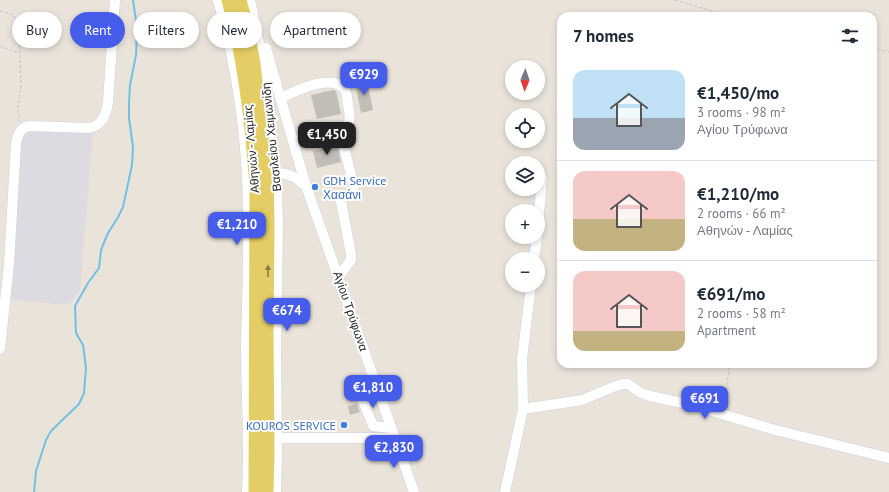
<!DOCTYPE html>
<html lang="en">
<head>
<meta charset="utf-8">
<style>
	:root { --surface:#fff; --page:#f6f6f7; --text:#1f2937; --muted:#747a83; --line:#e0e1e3; --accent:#465cea }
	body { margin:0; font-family:"PT Sans",sans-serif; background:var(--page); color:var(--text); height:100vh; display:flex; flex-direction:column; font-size:15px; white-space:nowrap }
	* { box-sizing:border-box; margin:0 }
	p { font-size:13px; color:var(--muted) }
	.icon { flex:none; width:22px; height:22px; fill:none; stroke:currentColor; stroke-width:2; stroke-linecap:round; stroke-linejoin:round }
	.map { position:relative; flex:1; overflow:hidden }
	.sheet { position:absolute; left:557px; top:12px; width:320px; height:356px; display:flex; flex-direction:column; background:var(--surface); border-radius:12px; box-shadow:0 2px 6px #0003 }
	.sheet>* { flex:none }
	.hud { position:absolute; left:12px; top:12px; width:380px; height:36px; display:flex; gap:8px }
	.needle { width:26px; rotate:182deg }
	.fabs { position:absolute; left:505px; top:60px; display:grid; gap:8px }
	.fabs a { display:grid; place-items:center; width:40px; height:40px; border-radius:50%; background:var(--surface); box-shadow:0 2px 6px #0003; font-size:20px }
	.price { position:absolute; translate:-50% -34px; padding:0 9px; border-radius:8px; background:var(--accent); color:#fff; font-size:13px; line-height:26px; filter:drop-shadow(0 1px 2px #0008) }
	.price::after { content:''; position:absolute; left:50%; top:24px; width:12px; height:9px; margin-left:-6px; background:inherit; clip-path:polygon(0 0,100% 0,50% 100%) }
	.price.active { background:#222; color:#fff }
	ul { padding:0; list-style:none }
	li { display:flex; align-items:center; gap:12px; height:100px; padding:0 16px }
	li+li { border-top:1px solid var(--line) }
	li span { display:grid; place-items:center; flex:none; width:112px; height:80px; border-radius:12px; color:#555 }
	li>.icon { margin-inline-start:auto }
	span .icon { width:48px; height:48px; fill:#fffc; stroke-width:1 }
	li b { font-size:17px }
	h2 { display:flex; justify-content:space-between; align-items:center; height:48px; padding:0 16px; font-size:17px }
	.pill { padding:0 14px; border-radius:18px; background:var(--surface); box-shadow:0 2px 6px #0003; font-size:14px; line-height:36px }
	.pill.active { background:var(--accent); color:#fff }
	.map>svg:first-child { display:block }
	.industrial { fill:#dddae1 }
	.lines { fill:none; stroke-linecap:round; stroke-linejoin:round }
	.stream { stroke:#74c0e3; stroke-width:2 }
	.building { fill:#c1bdb7 }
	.minor-casing { stroke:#cfd2df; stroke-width:11 }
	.major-casing { stroke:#c3c3c3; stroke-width:14 }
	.path { stroke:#c3c3c3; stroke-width:1; stroke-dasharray:3 2; stroke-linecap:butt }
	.minor { stroke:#fff; stroke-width:10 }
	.major { stroke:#e4cd64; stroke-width:13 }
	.oneway { fill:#867a46 }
	.shop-dot { fill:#3f7fe0; stroke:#fff; stroke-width:1.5 }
	.labels { text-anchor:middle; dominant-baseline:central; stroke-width:4; stroke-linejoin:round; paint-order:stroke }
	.street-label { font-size:12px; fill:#272727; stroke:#fff }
	.shop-label { font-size:12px; fill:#366cbe; stroke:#fff; text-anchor:start }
</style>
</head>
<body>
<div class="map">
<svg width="889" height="492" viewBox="0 0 889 492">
	<rect width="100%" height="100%" fill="#e9e3da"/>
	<path class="industrial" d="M93 129 80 290 69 305 7 299 20 142 23 134 27 130Z"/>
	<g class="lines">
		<path class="stream" d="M34 492 36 471 46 440 51 431 79 404 84 393 86 368 83 345 76 333 75 306 88 283 99 268 101 250 108 233 117 219 123 207 132 165 133 147 129 118V103L130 85 136 55 137 27 133 0"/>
	</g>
	<path class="building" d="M367 80 373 110 361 113 355 83Z
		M333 90 336 91 341 114 317 119 311 95Z
		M337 145 341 162 317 168 313 151Z
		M357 404 360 412 350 415 348 406Z"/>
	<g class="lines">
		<defs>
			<path id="minor" d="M218 0C237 67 248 143 248 213 249 257 247 302 246 346 246 395 250 444 247 492
				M250 0 260 48 268 100 277 194 278 226 276 354 277 453 276 492
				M266 48 306 186 414 492
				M281 98C293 92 336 70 346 92 347 95 347 100 348 104 349 112 352 120 346 127L293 141
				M276 173C288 173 297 177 306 186
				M538 225 542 178
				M534 259 537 237
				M339 276 351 260V254L341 202 342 198 352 193 354 186 343 144
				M0 349 9 264 16 143C18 134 20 129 28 126L89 128C103 125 106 115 108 102L115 0
				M375 382 362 398 373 426 391 428
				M523 409 582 400 613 387 623 384H628L641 393 650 396 692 405 775 430 889 458
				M277 438H394
				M505 492 523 409 522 359 531 285"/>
			<path id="major" d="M228 0C245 61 252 126 256 189L255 492
				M240 0 247 26 254 64 267 173 268 225 267 334 268 451 267 492"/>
		</defs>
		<use href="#minor" class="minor-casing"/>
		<use href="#major" class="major-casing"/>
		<path class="path" d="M675 0 728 16
			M0 11 13 15 16 20 19 31 21 85 18 107 19 121
			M0 46 18 53
			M873 48 889 52
			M724 405 730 364"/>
		<use href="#minor" class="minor"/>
		<use href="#major" class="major"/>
	</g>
	<defs><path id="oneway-solid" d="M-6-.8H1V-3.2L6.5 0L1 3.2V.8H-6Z"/></defs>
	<use class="oneway" href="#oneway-solid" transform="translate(268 271) rotate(-89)"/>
	<g class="shop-dot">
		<circle cx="315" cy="187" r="4"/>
		<circle cx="344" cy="425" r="4"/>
	</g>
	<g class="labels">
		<g class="street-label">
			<text transform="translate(271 137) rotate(-96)">Βασιλείου Χειμωνίδη</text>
			<text transform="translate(251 149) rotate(-95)">Αθηνών - Λαμίας</text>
			<text transform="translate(351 311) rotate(71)">Αγίου Τρύφωνα</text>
		</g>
		<g class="shop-label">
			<text x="323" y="180">GDH Service<tspan x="323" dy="14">Χασάνι</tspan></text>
			<text x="336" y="425" text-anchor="end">KOUROS SERVICE</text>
		</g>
	</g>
</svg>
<div class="fabs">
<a><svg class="needle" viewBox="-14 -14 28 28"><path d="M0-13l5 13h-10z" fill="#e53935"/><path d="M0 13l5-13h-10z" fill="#747a83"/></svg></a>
<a><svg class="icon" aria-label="locate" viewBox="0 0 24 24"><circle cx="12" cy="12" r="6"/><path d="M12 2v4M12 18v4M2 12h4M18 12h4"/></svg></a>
<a><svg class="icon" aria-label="layers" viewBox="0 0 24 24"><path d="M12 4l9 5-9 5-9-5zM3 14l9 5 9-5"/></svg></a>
<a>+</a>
<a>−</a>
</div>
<b class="price" style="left:364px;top:96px">€929</b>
<b class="price active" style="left:327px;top:156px">€1,450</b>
<b class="price" style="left:237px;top:246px">€1,210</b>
<b class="price" style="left:287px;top:332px">€674</b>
<b class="price" style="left:373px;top:409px">€1,810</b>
<b class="price" style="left:705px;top:420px">€691</b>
<b class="price" style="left:394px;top:469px">€2,830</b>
<div class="hud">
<a class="pill">Buy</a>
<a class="pill active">Rent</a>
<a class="pill">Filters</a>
<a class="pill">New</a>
<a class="pill">Apartment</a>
</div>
<section class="sheet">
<h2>7 homes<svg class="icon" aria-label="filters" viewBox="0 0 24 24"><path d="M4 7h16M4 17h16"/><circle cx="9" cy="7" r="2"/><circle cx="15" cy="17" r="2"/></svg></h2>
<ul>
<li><span style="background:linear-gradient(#bfe0f5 60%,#9aa5b1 0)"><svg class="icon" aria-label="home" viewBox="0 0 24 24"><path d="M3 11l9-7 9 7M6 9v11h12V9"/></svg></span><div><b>€1,450/mo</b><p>3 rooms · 98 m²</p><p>Αγίου Τρύφωνα</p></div></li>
<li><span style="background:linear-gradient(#f6c9c9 60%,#c2b280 0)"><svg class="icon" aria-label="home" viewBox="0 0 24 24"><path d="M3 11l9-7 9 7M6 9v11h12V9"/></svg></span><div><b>€1,210/mo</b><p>2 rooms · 66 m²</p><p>Αθηνών - Λαμίας</p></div></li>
<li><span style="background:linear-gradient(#f6c9c9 75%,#c2b280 0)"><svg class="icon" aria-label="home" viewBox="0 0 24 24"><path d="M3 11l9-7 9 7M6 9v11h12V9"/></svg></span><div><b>€691/mo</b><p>2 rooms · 58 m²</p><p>Apartment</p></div></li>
</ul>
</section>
</div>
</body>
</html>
